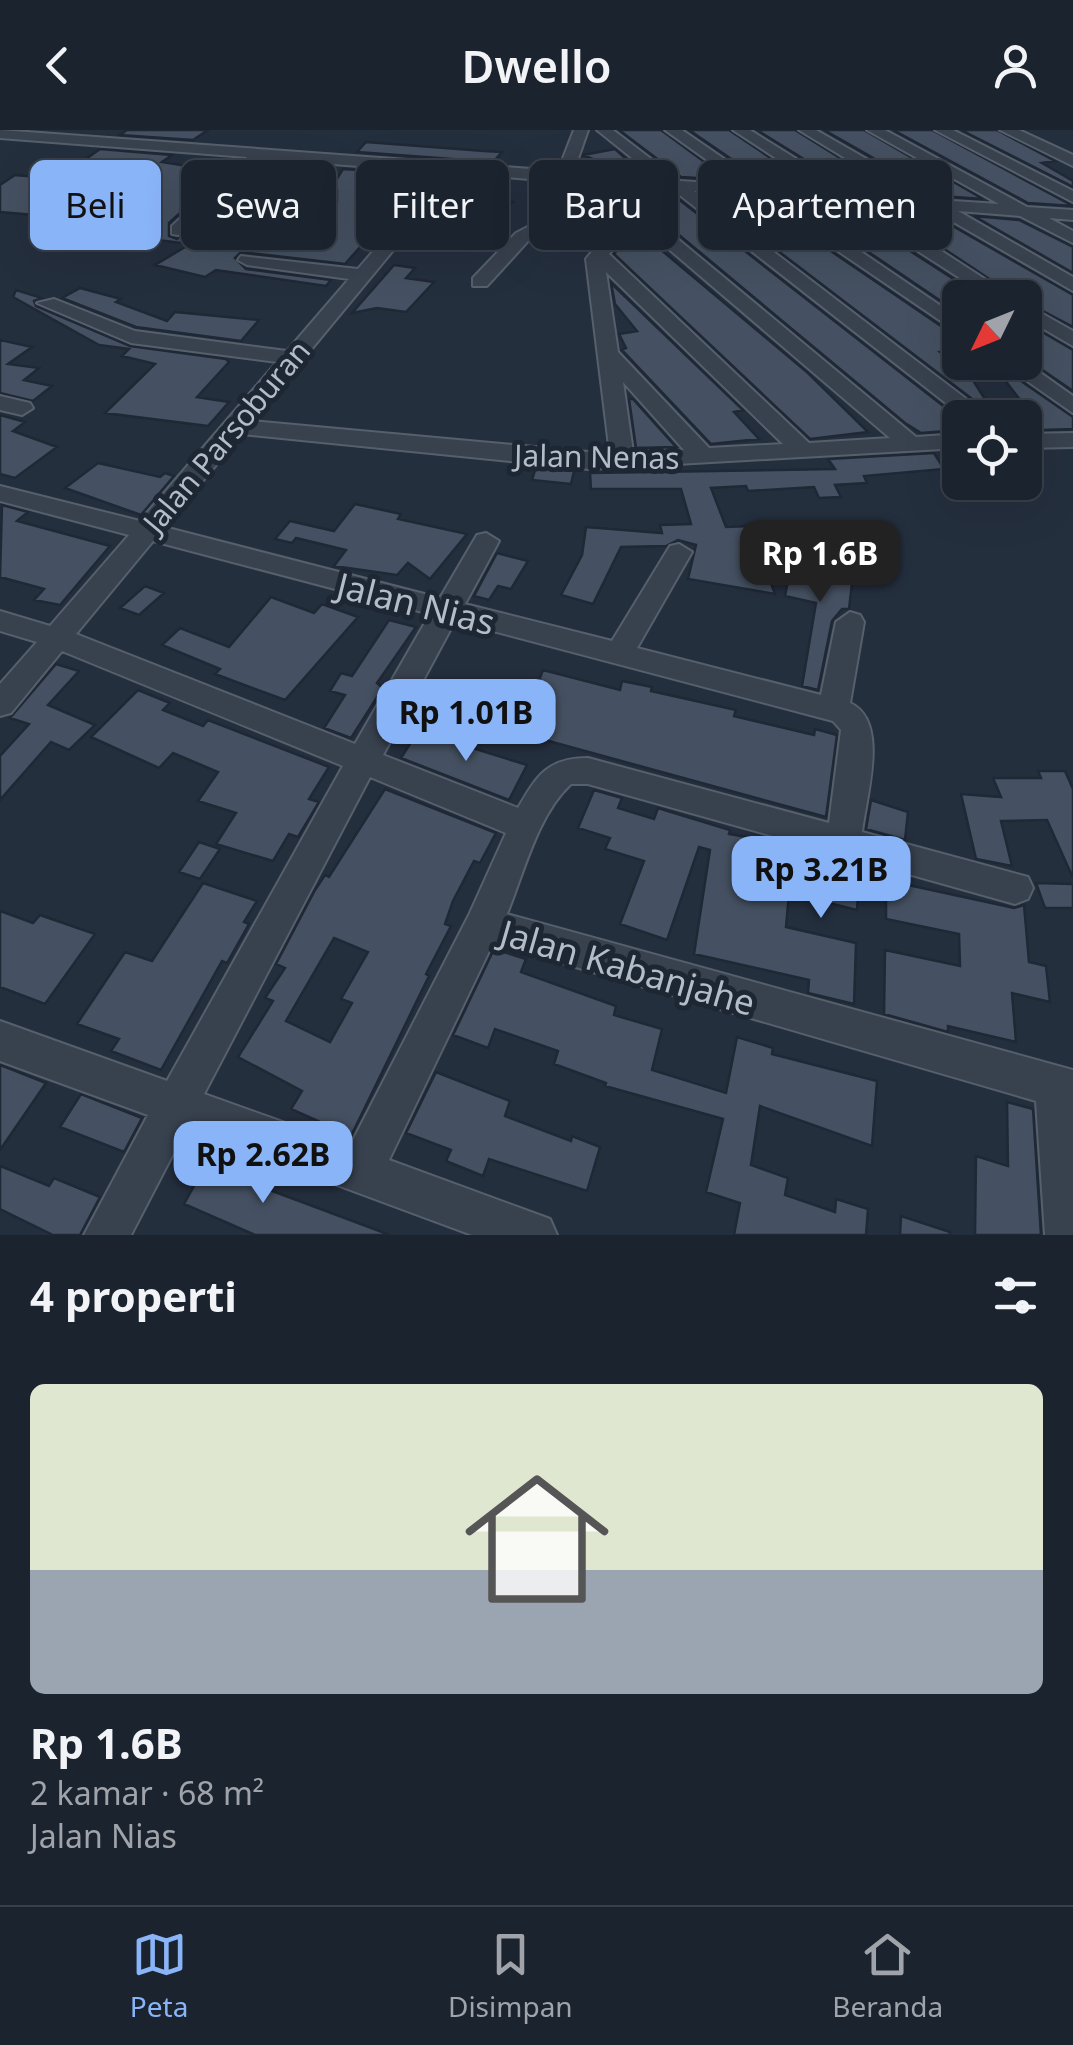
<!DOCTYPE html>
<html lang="id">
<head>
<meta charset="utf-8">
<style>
	:root { --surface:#1b232e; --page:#242b36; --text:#f1f3f6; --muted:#a0a4aa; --line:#39404a; --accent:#8ab4f8 }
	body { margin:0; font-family:"Noto Sans",sans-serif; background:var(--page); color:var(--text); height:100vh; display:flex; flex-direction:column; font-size:38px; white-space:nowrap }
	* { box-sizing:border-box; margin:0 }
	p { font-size:32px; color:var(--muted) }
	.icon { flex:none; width:55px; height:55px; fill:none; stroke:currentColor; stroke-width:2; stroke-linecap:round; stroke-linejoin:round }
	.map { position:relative; height:1105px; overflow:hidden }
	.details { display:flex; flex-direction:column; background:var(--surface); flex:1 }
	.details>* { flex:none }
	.hud { position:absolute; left:30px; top:30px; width:1015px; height:90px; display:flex; gap:20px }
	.needle { width:65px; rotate:227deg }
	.buttons { position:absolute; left:942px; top:150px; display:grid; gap:20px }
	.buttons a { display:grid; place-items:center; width:100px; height:100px; border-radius:15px; background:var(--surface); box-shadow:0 10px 40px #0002,0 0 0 2px var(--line); font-size:50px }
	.price { position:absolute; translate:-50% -85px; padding:0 22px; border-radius:20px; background:var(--accent); color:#111; font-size:32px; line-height:65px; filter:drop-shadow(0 2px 5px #0008) }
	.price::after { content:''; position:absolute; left:50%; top:60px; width:30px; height:22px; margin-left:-15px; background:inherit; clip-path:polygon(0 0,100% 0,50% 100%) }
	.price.active { background:#222; color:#fff }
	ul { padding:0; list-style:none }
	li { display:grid; align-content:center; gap:20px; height:530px; padding:0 30px }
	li+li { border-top:2px solid var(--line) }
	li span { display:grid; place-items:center; height:310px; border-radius:15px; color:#555 }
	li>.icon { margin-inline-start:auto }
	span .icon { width:180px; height:180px; fill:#fffc; stroke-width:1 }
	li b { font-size:42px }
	h2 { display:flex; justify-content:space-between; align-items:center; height:120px; padding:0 30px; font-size:42px }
	.pill { padding:0 35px; border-radius:15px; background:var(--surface); box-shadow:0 10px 40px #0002,0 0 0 2px var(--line); font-size:35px; line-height:90px }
	.pill.active { background:var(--accent); color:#111 }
	header { display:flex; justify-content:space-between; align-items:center; height:130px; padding:0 30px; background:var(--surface); font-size:45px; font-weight:600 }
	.menu { display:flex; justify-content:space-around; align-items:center; height:140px; border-top:2px solid var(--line); background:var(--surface); font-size:28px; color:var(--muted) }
	.menu a { display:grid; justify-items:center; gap:5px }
	.menu .active { color:var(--accent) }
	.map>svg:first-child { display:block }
	.building { fill:#455162; stroke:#1f2835; stroke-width:2.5; fill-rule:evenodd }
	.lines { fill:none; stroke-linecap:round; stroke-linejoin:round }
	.minor-casing { stroke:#565f6c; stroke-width:4 }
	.minor { fill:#38414e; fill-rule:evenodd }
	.labels { text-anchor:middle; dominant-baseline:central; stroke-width:10; stroke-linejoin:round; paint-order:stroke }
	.far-street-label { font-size:30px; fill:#b4bcc9; stroke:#1d2633 }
	.street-label { font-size:35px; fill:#b4bcc9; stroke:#1d2633 }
</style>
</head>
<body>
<header><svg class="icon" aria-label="back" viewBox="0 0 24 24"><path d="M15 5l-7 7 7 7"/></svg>Dwello<svg class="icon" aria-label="person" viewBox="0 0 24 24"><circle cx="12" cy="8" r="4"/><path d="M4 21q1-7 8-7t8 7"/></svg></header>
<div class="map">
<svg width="1073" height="1105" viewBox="0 0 1073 1105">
	<rect width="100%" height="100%" fill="#242f3e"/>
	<path class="building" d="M127 0H208L193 10 120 5Z
		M619 0H661L729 50 681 47Z
		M689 0H729L812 56 766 53Z
		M757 0H795L885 56 852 59Z
		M824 0H864L983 69 940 66Z
		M893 0H932L1073 76 1028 73Z
		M961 0H997L1055 31 1042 33 1073 51V57Z
		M366 12 484 21 502 22 493 32 357 22Z
		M100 19 172 25 162 32 225 42 169 93V106L177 109 250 45 280 48 257 66 243 65 198 109 241 117 264 102 281 105 317 71H337V60L331 58 343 39 433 45 417 64 402 70 345 134 241 122 235 128 246 139 331 150 326 156 216 140 205 147 155 135 190 114 125 106 131 100 51 93 58 87 0 82V55L15 45 58 49Z
		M615 19 634 36 614 38 583 25Z
		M459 47 480 49 464 68 443 66Z
		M672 64 960 289V300L921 303 905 293 649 80 662 70 658 66Z
		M706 66 756 70 960 209V218L940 222 969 244 997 288Z
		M466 67 513 72 478 106 432 99Z
		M796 73 842 77 983 168H960V184Z
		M884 79 900 88 937 87 1073 165V197L1018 168Z
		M974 86 1019 90 1073 117V143Z
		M635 98 808 243 868 302 810 309 614 124Z
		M394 135 415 138 406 148 434 152 406 182 377 178 352 183Z
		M611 153 743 280 734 282 759 309 711 314 622 220 626 218 619 204 637 201 615 174Z
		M80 158 121 169 116 172 167 191 175 182 259 190 241 211 136 197 62 168Z
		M16 160 42 168 34 171 36 176 130 216 226 229 229 232 197 267 229 272 208 296 105 283 155 234 122 226 129 219 99 215 13 167Z
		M1025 192 1073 220V261L1025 228Z
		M0 210 32 217 8 234 39 238 24 250 52 256 33 271 0 263Z
		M1005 240 1073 287V299L1043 300 998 241Z
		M629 269H633L676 317 636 318Z
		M0 285 25 292 13 301 57 317 15 348 0 344Z
		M934 323 944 339 864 346 867 353 835 355 841 367 819 368 814 357 748 361 746 356 711 358 726 397 750 396 775 464 688 449 696 415 678 410 666 416 621 417 593 474 561 465 582 425 586 397 662 403 660 395 691 394 681 359H591L590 343 835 339 828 329Z
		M98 333 160 347 165 343 174 346 141 385 65 358Z
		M536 337 574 341 571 354 532 350Z
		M355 374 401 384 398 389 467 404 430 449 408 433 397 445 334 436 346 420 296 408 292 413 275 409 290 391 334 401Z
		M2 375 28 382 17 391 110 416 60 475 34 470 44 459 0 447Z
		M497 423 528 431 511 459 498 456 489 470 474 466Z
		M793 425 854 437 849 479H842L832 491 818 560 802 556 816 473 785 466Z
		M145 456 164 463 139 485 120 478Z
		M271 467 314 483 322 474 358 487 285 570 215 544 220 539 162 515 180 498 229 517Z
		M389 490 416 497 377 553 383 558 351 608 324 598 345 565 330 561 341 543 352 546Z
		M56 534 79 541 48 575 95 595 69 620 51 612 0 670V626L29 594 10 588Z
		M543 540 620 560 622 551 652 557 651 561 736 580 734 586 814 605 815 599 837 605 826 687 501 598 511 571 529 575Z
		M138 560 170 573 163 580 203 596 208 590 329 637 309 669 319 672 298 707 289 704 273 731 216 714 236 683 198 671 218 642 173 623 159 638 91 607Z
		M418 601 527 635 509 670 401 628Z
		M1038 641H1065L1073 659V748L1047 690 1001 691 1012 736 976 729 961 664 1001 667 993 648H1041Z
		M385 659 496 703 480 733 474 731 453 771 445 794 451 796 426 844 429 846 351 1006 291 979 302 961 238 927 273 871 265 868 285 838 276 834 315 760 325 745 329 747ZM334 808 368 822 341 869 352 873 330 912 286 891Z
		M594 660 622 668 618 678 654 689 658 678 730 700 729 704 789 714 788 729 1014 778 1024 775 1029 832 1046 836 1050 872 1012 863 1016 912 948 896V902L884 884 885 820 960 836 959 804 886 789V764H858L857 780 789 763 786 797 856 813 854 874 808 863 809 850 694 824 710 720 699 717 667 810 620 794 644 731 605 719 610 708 578 698Z
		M871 670 908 682 905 710 866 699Z
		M199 712 220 719 200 749 179 742Z
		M203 753 257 771 244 792 249 794 227 833 222 831 161 940 111 921 119 909 77 894 125 822 152 831Z
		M1036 753 1073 754V778H1045Z
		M0 781 33 793 40 785 95 804 45 874 0 857Z
		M494 819 526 829 521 842 616 876 614 885 662 899 652 940 726 963 737 907 773 918 772 924 877 951 872 1016 760 976 751 1035 788 1048 785 1065 835 1082 836 1069 868 1079 866 1105H734L740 1073 706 1062 723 989 605 956 606 953 554 934 558 921 495 899 488 918 453 905Z
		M0 935 46 953 0 1020Z
		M436 942 510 971 505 986 571 1011 572 1006 600 1017 587 1061 489 1029 483 1046 446 1031 451 1020 406 1003Z
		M81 964 142 988 124 1022 60 997Z
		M1007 972 1033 979 1041 1105H975L976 1026 1008 1036Z
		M210 1027 271 1052 267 1059 390 1105H255L184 1074Z
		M0 1036 49 1056 54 1048 100 1067 80 1105H53L0 1079Z
		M901 1086 950 1102V1105H900Z"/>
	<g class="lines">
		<defs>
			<path id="minor" d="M0 0 558 41 574 0H588L573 43 658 49 597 0H613L680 51 742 55 665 0H682L765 57 826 61 733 0H750L851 63 911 68 799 0H816L938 70 999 74 867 0H885L1027 77 1073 80V90L1049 88 1073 101V113L1020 86 958 81 1073 147V161L931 79 869 74 1014 168H991L843 73 782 68 960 189V204L757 66 694 61 991 288H965L672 59 570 52 562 73 564 92 528 111 487 156H473V148L516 103 549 86 546 73 554 51 457 43 252 291 610 324 586 129 628 77 647 62 655 67 644 81 916 307 960 304V318L589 339 242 304 164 397 440 468 477 405 486 403 499 411 465 474 612 511 670 416 679 414 692 422 637 518 821 565 836 492 850 482 860 485 864 492 850 573C890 591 866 666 862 702L1028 747 1033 758 1028 769 1015 774 588 654H571C538 684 524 742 507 784L1073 940V1105H1045L1036 971 493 813 389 1030 550 1089 557 1105H472L186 999 131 1105H84L148 985 0 931V891L167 951 343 636 62 521 11 583 0 586V554L37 512 0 501V481L50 496 129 405 0 371V356L140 391 277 232 131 213 37 173 54 169 135 201 287 221 349 149 247 135 238 130 241 126 358 139 441 42 332 34 298 57 334 62V68L286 66 217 110 208 105 211 101 314 32 263 28 178 105 172 104V96L247 27 0 8ZM636 91 890 308 809 313 609 124ZM606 142 783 314 709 318 618 222ZM623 252 684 320 633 322ZM153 411 430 484 355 614 76 504ZM455 491 833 591 841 600 829 693 588 628C548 628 537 645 518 678L383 625ZM370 647 506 703 469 785 350 1016 204 964Z
				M935 0H953L1073 61V72Z
				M1000 0H1019L1073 25V36Z
				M1025 174 1073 201V216L1025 188Z
				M1000 232H1025L1073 266V283Z
				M0 266 30 273 33 278 22 285 0 280Z
				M1073 303V317L1025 318V304Z"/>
		</defs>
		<use href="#minor" class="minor-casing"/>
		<use href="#minor" class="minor"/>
	</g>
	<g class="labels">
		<g class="far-street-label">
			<text transform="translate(226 306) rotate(-50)">Jalan Parsoburan</text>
			<text transform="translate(597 326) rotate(1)">Jalan Nenas</text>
		</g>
		<g class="street-label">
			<text transform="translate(416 473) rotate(14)">Jalan Nias</text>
			<text transform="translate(628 837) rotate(16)">Jalan Kabanjahe</text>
		</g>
	</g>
</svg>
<div class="buttons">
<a><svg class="needle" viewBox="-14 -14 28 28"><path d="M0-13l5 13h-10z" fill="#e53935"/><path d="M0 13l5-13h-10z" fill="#a0a4aa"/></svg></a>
<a><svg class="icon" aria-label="locate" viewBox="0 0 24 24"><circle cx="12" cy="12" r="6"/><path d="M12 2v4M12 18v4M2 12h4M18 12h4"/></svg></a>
</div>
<b class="price active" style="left:820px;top:475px">Rp 1.6B</b>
<b class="price" style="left:466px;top:634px">Rp 1.01B</b>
<b class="price" style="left:821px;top:791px">Rp 3.21B</b>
<b class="price" style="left:263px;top:1076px">Rp 2.62B</b>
<div class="hud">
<a class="pill active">Beli</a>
<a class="pill">Sewa</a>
<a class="pill">Filter</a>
<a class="pill">Baru</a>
<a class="pill">Apartemen</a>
</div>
</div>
<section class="details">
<h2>4 properti<svg class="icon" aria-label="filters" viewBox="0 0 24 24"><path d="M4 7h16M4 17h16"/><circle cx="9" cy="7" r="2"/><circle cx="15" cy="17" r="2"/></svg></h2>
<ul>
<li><span style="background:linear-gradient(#dfe7d0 60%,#9aa5b1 0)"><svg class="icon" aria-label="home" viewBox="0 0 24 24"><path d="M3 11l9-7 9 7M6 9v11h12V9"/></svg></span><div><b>Rp 1.6B</b><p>2 kamar · 68 m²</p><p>Jalan Nias</p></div></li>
</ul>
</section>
<nav class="menu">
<a class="active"><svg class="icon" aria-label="map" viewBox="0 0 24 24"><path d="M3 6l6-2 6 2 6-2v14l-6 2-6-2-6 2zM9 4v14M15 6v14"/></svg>Peta</a>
<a><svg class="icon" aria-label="saved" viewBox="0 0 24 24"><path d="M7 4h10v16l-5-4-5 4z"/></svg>Disimpan</a>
<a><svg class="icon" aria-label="home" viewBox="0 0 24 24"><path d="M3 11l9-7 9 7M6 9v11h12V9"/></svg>Beranda</a>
</nav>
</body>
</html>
